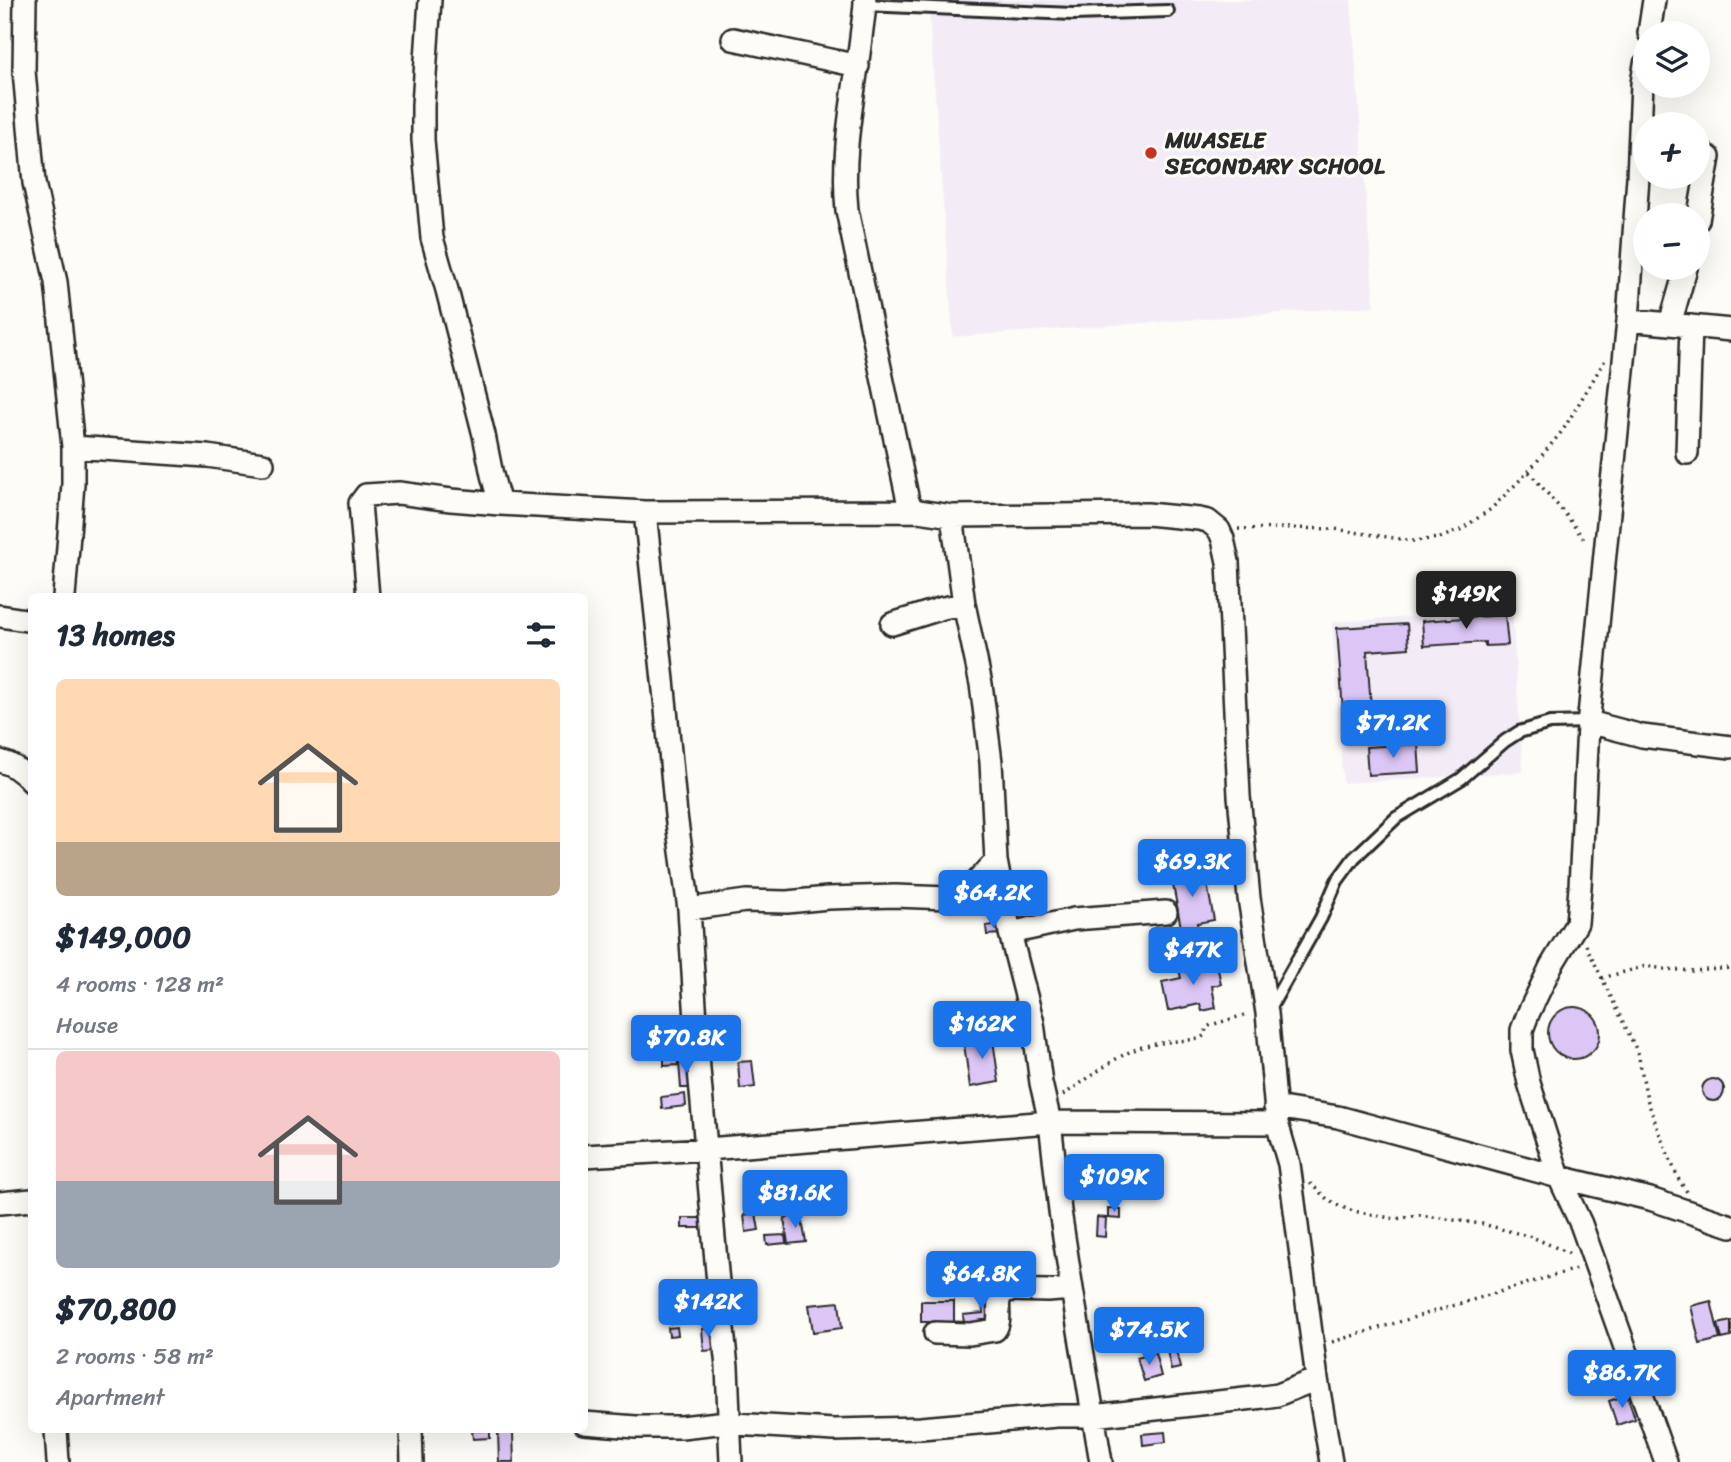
<!DOCTYPE html>
<html lang="en">
<head>
<meta charset="utf-8">
<style>
	:root { --surface:#fff; --page:#f2f2f3; --text:#1f2937; --muted:#747a83; --line:#e0e1e3; --accent:#1a73e8 }
	body { margin:0; font-family:Sriracha,sans-serif; background:var(--page); color:var(--text); height:100vh; display:flex; flex-direction:column; font-size:26px; white-space:nowrap }
	* { box-sizing:border-box; margin:0 }
	p { font-size:23px; color:var(--muted) }
	.icon { flex:none; width:38px; height:38px; fill:none; stroke:currentColor; stroke-width:2; stroke-linecap:round; stroke-linejoin:round }
	.map { position:relative; flex:1; overflow:hidden }
	.sheet { position:absolute; left:28px; top:593px; width:560px; height:840px; display:flex; flex-direction:column; background:var(--surface); border-radius:10px; box-shadow:0 7px 28px #0002 }
	.sheet>* { flex:none }
	.fabs { position:absolute; left:1633px; top:21px; display:grid; gap:14px }
	.fabs a { display:grid; place-items:center; width:77px; height:77px; border-radius:50%; background:var(--surface); box-shadow:0 7px 28px #0002; font-size:35px }
	.price { position:absolute; translate:-50% -60px; padding:0 16px; border-radius:7px; background:var(--accent); color:#fff; font-size:23px; line-height:46px; filter:drop-shadow(0 2px 4px #0008) }
	.price::after { content:''; position:absolute; left:50%; top:42px; width:21px; height:16px; margin-left:-10px; background:inherit; clip-path:polygon(0 0,100% 0,50% 100%) }
	.price.selected { background:#222; color:#fff }
	ul { padding:0; list-style:none }
	li { display:grid; align-content:center; gap:14px; height:371px; padding:0 28px }
	li+li { border-top:2px solid var(--line) }
	li span { display:grid; place-items:center; height:217px; border-radius:10px; color:#555 }
	li>.icon { margin-inline-start:auto }
	span .icon { width:126px; height:126px; fill:#fffc; stroke-width:1 }
	li b { font-size:30px }
	h2 { display:flex; justify-content:space-between; align-items:center; height:84px; padding:0 28px; font-size:30px }
	.map>svg:first-child { display:block }
	.built { fill:#f3ecf7 }
	.building { fill:#dbc6f6; stroke:#2b2b2b; stroke-width:2 }
	.lines { fill:none; stroke-linecap:round; stroke-linejoin:round }
	.lane-casing { stroke:#2b2b2b; stroke-width:16 }
	.street-casing { stroke:#2b2b2b; stroke-width:26 }
	.path { stroke:#2b2b2b; stroke-width:3.5; stroke-dasharray:2 5; stroke-linecap:butt }
	.lane { stroke:#fdfcf7; stroke-width:10 }
	.street { stroke:#fdfcf7; stroke-width:21 }
	.poi-dot { fill:#c8321e; stroke:#fdfcf7; stroke-width:2.5 }
	.labels { text-anchor:middle; dominant-baseline:central; stroke-width:6; stroke-linejoin:round; paint-order:stroke }
	.poi-label { font-size:23px; font-weight:bold; fill:#2b2b2b; stroke:#fdfcf7; text-anchor:start }
</style>
</head>
<body>
<div class="map">
<svg width="1731" height="1462" viewBox="0 0 1731 1462">
	<rect width="100%" height="100%" fill="#fdfcf7"/>
	<filter id="ink" filterUnits="userSpaceOnUse"><feTurbulence type="fractalNoise" baseFrequency=".0143" numOctaves="2"/><feDisplacementMap in="SourceGraphic" scale="14" xChannelSelector="R" yChannelSelector="G"/><feConvolveMatrix kernelMatrix="1 2 1 2 8 2 1 2 1" color-interpolation-filters="sRGB"/></filter>
	<g filter="url(#ink)">
		<path class="built" d="M928 0H1351L1374 306 953 337Z
			M1512 611 1523 772 1343 783 1332 622Z"/>
		<path class="building" d="M1505 615 1508 645 1485 646V642L1424 646 1422 621Z
			M1407 624 1409 648 1367 651 1373 738 1345 740 1337 628Z
			M1418 744 1420 772 1368 775 1366 747Z
			M1204 868 1214 920 1197 923 1198 930 1182 933 1171 874Z
			M999 924 1000 934 987 935 986 926Z
			M1196 962 1198 967 1217 964 1221 984 1212 986 1216 1008 1202 1011 1200 1004 1168 1011 1162 982 1181 978 1178 966Z
			M1548 1033a26 26 0 1 1 52 0a26 26 0 1 1-52 0Z
			M992 1033 999 1082 970 1087 964 1044 972 1043 971 1036Z
			M664 1058H678V1065L664 1066Z
			M752 1061 755 1087 740 1089 738 1062Z
			M691 1062 692 1088H681L679 1063Z
			M1702 1090a11 11 0 1 1 22 0a11 11 0 1 1-22 0Z
			M685 1094 686 1106 662 1109 661 1097Z
			M1108 1208 1121 1209V1219L1108 1218Z
			M756 1213 759 1230 746 1232 744 1215Z
			M801 1215 806 1242 788 1244 784 1218Z
			M1097 1217 1106 1218 1105 1237 1096 1236Z
			M682 1218H705V1228H682Z
			M785 1235 786 1243 767 1245 766 1236Z
			M990 1290 992 1321 964 1324 963 1315 983 1313 981 1291Z
			M921 1301H954V1322H921Z
			M1711 1301 1720 1339 1700 1344 1691 1306Z
			M839 1302 842 1328 813 1332 809 1305Z
			M699 1305 700 1322 671 1324 670 1307Z
			M1731 1321V1337L1722 1339 1718 1324Z
			M677 1327 678 1335 669 1336 668 1328Z
			M713 1328 715 1350 704 1351 702 1329Z
			M1172 1332 1175 1341 1157 1346 1155 1337Z
			M1176 1349 1180 1368 1171 1370 1167 1350Z
			M1155 1353 1161 1376 1144 1381 1137 1358Z
			M1627 1395 1635 1419 1617 1425 1609 1401Z
			M490 1430V1438L473 1439 472 1431Z
			M1165 1432 1166 1442 1143 1445 1142 1434Z
			M498 1433H513L514 1462H499Z"/>
		<g class="lines">
			<defs>
				<path id="lane" d="M865 5 1073 14 1168 11
					M1269 1010 1321 918 1337 881 1354 858 1396 818 1461 779 1505 741 1519 732 1550 723 1589 722"/>
				<path id="street" d="M25 0 24 71 34 183 56 282 73 447V484L64 597
					M430 0 423 105V140L432 238 447 290 484 435 492 475 500 504
					M865 0C865 13 862 25 861 38 854 95 841 152 847 210L908 501 911 507 918 511 952 516 1147 514 1199 519 1208 521 1219 530 1223 539 1228 562 1239 796 1249 898 1267 1013 1277 1123 1289 1164 1317 1379 1331 1462
					M1649 33 1654 0
					M733 39 858 66
					M1645 64 1642 84 1638 177 1628 320 1588 726 1580 887 1577 923 1551 966 1528 1014 1522 1030V1050L1529 1083 1559 1177 1581 1224 1666 1462
					M1698 220 1709 157
					M1628 320 1731 330
					M1670 324 1686 268
					M73 447 207 456 263 464
					M1687 453 1691 326
					M645 512 665 699 676 815 689 909 699 1069 717 1272 727 1367 731 1462
					M952 516 964 604 981 684 991 762 996 861 1010 933 1033 1023 1041 1083 1050 1122 1060 1211 1072 1289 1101 1462
					M368 597 360 503 366 495 399 493 451 500 500 504 645 512 918 511
					M0 616 32 621
					M892 624 943 608 964 604
					M1589 722 1642 736 1731 747
					M0 761C12 764 23 772 32 782
					M689 909 746 901 787 902 828 898 895 896 948 898 968 891 996 861
					M1010 933 1074 919 1166 912
					M1275 1107 1338 1117 1559 1177 1650 1199 1731 1226
					M584 1156 707 1149 1050 1122 1277 1123
					M0 1203 32 1200
					M935 1333 970 1334 995 1330C1005 1316 990 1299 1008 1290L1048 1291 1072 1289
					M584 1423 636 1427H681L718 1423 834 1430 921 1428 1057 1416H1093L1263 1397 1277 1395 1317 1379
					M56 1430 58 1462
					M411 1430 412 1462"/>
			</defs>
			<use href="#lane" class="lane-casing"/>
			<use href="#street" class="street-casing"/>
			<path class="path" d="M1529 472 1566 515 1586 542
				M1238 529 1288 528 1334 529 1414 541 1440 538 1460 530 1491 509 1529 471 1563 430 1605 360
				M1586 945 1638 1053 1647 1099 1661 1138 1679 1180 1687 1192
				M1602 978 1646 966 1665 969 1694 971 1731 968
				M1063 1095C1088 1080 1111 1058 1139 1048 1157 1042 1180 1041 1199 1039L1205 1035 1206 1028 1211 1025 1248 1014
				M1310 1183 1327 1199 1339 1206 1353 1211 1396 1219 1419 1215 1482 1224 1532 1237 1573 1255
				M1332 1342 1579 1268"/>
			<use href="#lane" class="lane"/>
			<use href="#street" class="street"/>
		</g>
	</g>
	<circle class="poi-dot" cx="1151" cy="153" r="7"/>
	<g class="labels">
		<g class="poi-label">
			<text x="1165" y="140">MWASELE<tspan x="1165" dy="26">SECONDARY SCHOOL</tspan></text>
		</g>
	</g>
</svg>
<div class="fabs">
<a><svg class="icon" aria-label="layers" viewBox="0 0 24 24"><path d="M12 4l9 5-9 5-9-5zM3 14l9 5 9-5"/></svg></a>
<a>+</a>
<a>−</a>
</div>
<b class="price selected" style="left:1466px;top:631px">$149K</b>
<b class="price" style="left:1393px;top:760px">$71.2K</b>
<b class="price" style="left:1192px;top:899px">$69.3K</b>
<b class="price" style="left:993px;top:930px">$64.2K</b>
<b class="price" style="left:1193px;top:987px">$47K</b>
<b class="price" style="left:982px;top:1061px">$162K</b>
<b class="price" style="left:686px;top:1075px">$70.8K</b>
<b class="price" style="left:1114px;top:1214px">$109K</b>
<b class="price" style="left:795px;top:1230px">$81.6K</b>
<b class="price" style="left:981px;top:1311px">$64.8K</b>
<b class="price" style="left:708px;top:1339px">$142K</b>
<b class="price" style="left:1149px;top:1367px">$74.5K</b>
<b class="price" style="left:1622px;top:1410px">$86.7K</b>
<section class="sheet">
<h2>13 homes<svg class="icon" aria-label="filters" viewBox="0 0 24 24"><path d="M4 7h16M4 17h16"/><circle cx="9" cy="7" r="2"/><circle cx="15" cy="17" r="2"/></svg></h2>
<ul>
<li><span style="background:linear-gradient(#ffd9b3 75%,#b9a48a 0)"><svg class="icon" aria-label="home" viewBox="0 0 24 24"><path d="M3 11l9-7 9 7M6 9v11h12V9"/></svg></span><div><b>$149,000</b><p>4 rooms · 128 m²</p><p>House</p></div></li>
<li><span style="background:linear-gradient(#f6c9c9 60%,#9aa5b1 0)"><svg class="icon" aria-label="home" viewBox="0 0 24 24"><path d="M3 11l9-7 9 7M6 9v11h12V9"/></svg></span><div><b>$70,800</b><p>2 rooms · 58 m²</p><p>Apartment</p></div></li>
</ul>
</section>
</div>
</body>
</html>
